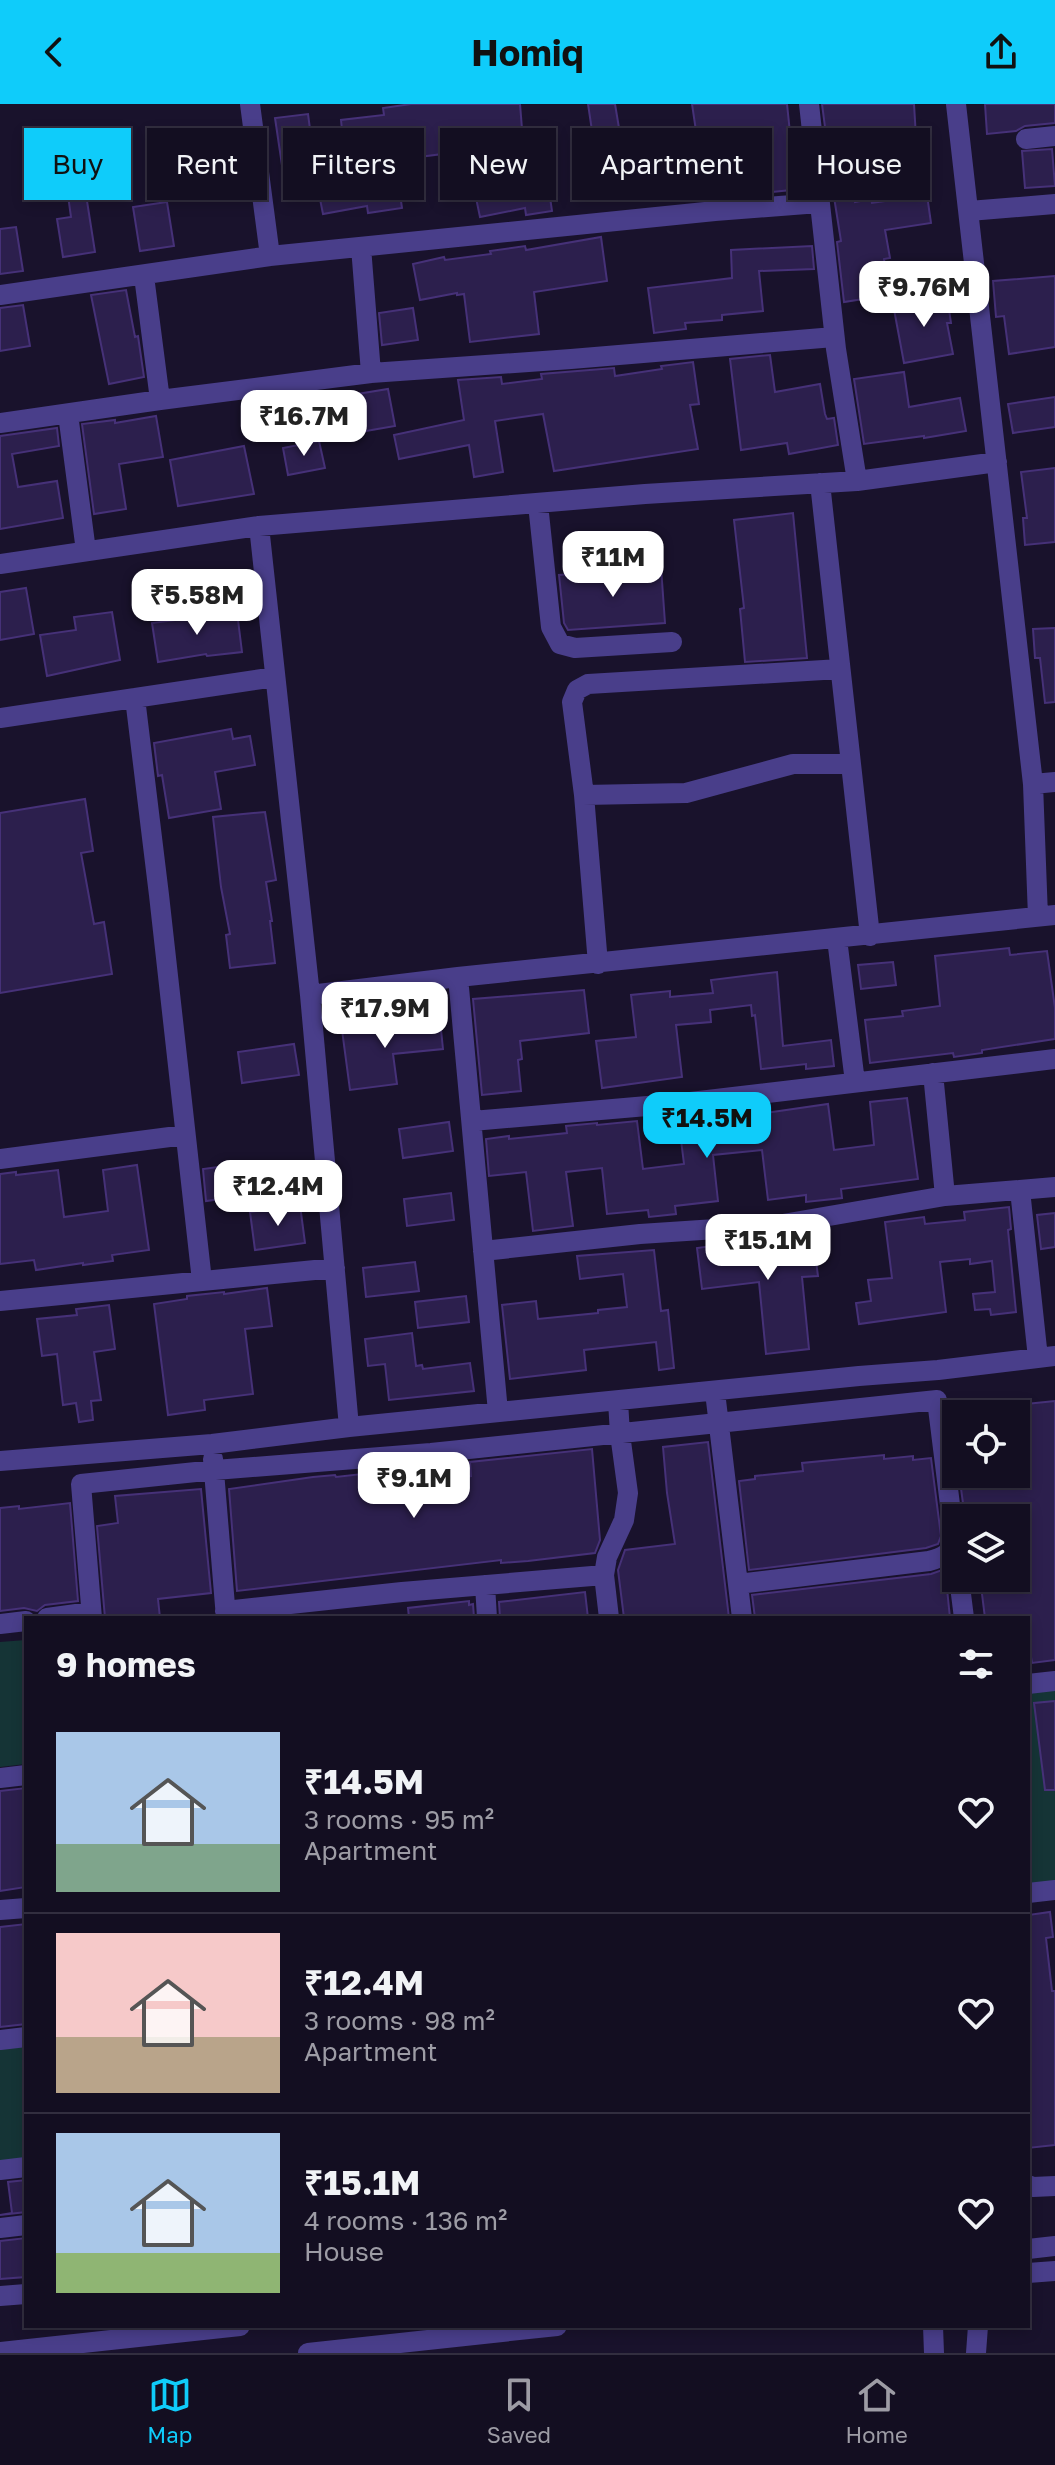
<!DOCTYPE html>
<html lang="en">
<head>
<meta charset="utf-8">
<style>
	:root { --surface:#130e21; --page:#201c2e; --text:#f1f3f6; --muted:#9d9ca5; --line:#322e3f; --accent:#0fccfa }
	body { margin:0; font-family:"Golos Text",sans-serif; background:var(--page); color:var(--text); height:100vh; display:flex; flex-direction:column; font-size:30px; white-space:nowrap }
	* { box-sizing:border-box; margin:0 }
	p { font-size:26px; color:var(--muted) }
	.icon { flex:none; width:44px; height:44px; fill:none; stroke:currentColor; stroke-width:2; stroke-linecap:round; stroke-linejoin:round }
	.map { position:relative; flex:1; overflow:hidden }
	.side { position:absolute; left:24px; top:1512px; width:1006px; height:712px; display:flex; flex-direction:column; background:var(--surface); border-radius:0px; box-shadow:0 4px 12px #0003,0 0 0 2px var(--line) }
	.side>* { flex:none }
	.top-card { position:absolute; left:24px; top:24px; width:1008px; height:72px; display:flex; gap:16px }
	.tools { position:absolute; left:942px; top:1296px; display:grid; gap:16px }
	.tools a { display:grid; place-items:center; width:88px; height:88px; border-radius:0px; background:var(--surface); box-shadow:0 4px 12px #0003,0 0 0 2px var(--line); font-size:40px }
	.price { position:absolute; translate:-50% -68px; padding:0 18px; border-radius:16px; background:#fff; color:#222; font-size:26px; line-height:52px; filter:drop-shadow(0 2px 4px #0008) }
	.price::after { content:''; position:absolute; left:50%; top:48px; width:24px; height:18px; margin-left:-12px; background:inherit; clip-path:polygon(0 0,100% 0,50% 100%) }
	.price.selected { background:var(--accent); color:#111 }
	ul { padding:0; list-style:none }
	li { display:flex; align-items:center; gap:24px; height:200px; padding:0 32px }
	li+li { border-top:2px solid var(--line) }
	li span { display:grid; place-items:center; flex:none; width:224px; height:160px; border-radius:0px; color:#555 }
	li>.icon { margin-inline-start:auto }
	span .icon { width:96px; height:96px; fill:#fffc; stroke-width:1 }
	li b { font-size:34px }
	h2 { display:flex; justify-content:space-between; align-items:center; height:96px; padding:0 32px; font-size:34px }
	.pill { padding:0 28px; border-radius:0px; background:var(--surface); box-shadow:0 4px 12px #0003,0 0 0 2px var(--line); font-size:28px; line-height:72px }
	.pill.selected { background:var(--accent); color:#111 }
	header { display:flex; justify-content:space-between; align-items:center; height:104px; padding:0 32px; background:var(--accent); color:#111; font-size:36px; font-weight:700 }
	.tabs { display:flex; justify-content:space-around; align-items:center; height:112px; border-top:2px solid var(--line); background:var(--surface); font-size:22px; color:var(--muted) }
	.tabs a { display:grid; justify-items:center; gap:4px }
	.tabs .selected { color:var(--accent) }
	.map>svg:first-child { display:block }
	.green { fill:#153436 }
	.building { fill:#2c1f4d; stroke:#463178; stroke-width:2 }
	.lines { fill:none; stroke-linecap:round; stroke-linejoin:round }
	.minor { stroke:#493e8a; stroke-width:20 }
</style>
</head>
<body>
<header><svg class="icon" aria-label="back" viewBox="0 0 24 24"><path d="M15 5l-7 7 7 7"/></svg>Homiq<svg class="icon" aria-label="share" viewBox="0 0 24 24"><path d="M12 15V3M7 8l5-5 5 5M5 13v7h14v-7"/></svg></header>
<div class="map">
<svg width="1055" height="2249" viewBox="0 0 1055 2249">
	<rect width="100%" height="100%" fill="#19122c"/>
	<path class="green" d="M26 1536V1660L0 1663V1538Z
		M1055 1580V1785L1028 1788V1582Z
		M26 1933V2063L0 2066V1936Z"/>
	<path class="building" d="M411 0H520L525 62 545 59 552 107 526 111 525 104 480 113 467 51 443 53V50L395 56 402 104 368 109 367 102 323 110 317 80 347 75 341 16 384 11 383 4Z
		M588 0H615L621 36 594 40Z
		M692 0H787L792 48H797L801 85 753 90 752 81 671 92 666 51 699 47Z
		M822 0H914L917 50 849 54 855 98 871 95 872 99 927 91 931 119 885 126 890 154 884 155 889 191 844 198 837 138 841 137 834 93H832L827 23H825Z
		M985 0H1055V19L1025 22 1016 27 987 30Z
		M308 10 315 63 283 68 275 14Z
		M1052 45 1055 82 1025 84 1022 47Z
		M107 58 112 94 87 97 95 148 63 153 57 115 71 113 64 63Z
		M167 98 174 142 140 147 133 103Z
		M16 123 23 167 0 170V125Z
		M601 133 607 177 534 188 539 230 470 238 464 190 457 191V189L420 196 413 160 444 153 445 156 491 150 490 147 525 142 526 146Z
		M812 142 814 165 759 167 763 207 722 211V216L685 219 686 225 654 229 648 184 732 174 731 146Z
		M1055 172V243L1009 250 1004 212 996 213 993 177Z
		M126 186 135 233 138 232 144 273 109 280 91 191Z
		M947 192 951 219H947L953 250 904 259 893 200Z
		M23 201 30 242 0 247V204Z
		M413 204 418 236 382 241 379 209Z
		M770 251 775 288 820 280 825 310 827 315 834 314 838 341 789 350 787 339 741 346 730 255Z
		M693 258 699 300 690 301 698 345 554 367 543 310 495 317 503 368 474 373 469 341 399 355 394 331 464 316 458 276 501 273 502 280 542 275 541 270 614 264 615 272 662 265 661 262Z
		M904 268 909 303 960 294 966 327 924 334V332L864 340 854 275Z
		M388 285 395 322 360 328 359 322 321 330 314 297Z
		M1055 293V323L1013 329 1008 300Z
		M156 312 163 353 119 360 126 405 94 410 82 320 115 316V319Z
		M57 324 59 342 12 350 18 383 57 377 63 414 0 425V332Z
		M319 337 325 364 288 371 283 344Z
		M244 342 254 390 178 402 170 356Z
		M1055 364V438L1025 441 1023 414H1027L1021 368Z
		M793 409 807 554 745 558 740 505 744 504 734 416Z
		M661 463 665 519 568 526 564 519 559 471Z
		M26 484 34 530 0 536V488Z
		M112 508 120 556 47 572 40 531 76 526 74 513Z
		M237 508 242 548 207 552 206 550 158 558 152 519Z
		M1055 524V598L1045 599 1040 554H1035L1033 525Z
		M231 625 233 635 250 632 255 661 215 668 221 705 169 714 162 671 158 672 154 639Z
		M85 695 93 747 81 749 94 820 104 818 112 870 0 889V709Z
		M265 708 276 776 266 778 272 817H270L275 859 230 864 226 831 230 830 221 783 213 713Z
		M1009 844 1010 851 1047 847 1055 904V935L982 946V949L954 953 953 949 870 959 865 916 903 912 902 907 940 902 935 852Z
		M893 858 896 881 861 885 858 861Z
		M777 868 783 942 831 936 834 962 806 965V960L761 965 755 911 752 912 751 901 710 906 711 918 676 921 682 973 602 984 596 937 636 933 631 891 670 887V893L713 889 711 876Z
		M584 886 589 929 520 937 522 955 518 956 521 987 482 991 473 895Z
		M440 916 443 945 393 950 397 980 350 986 342 926Z
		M294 940 299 971 242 979 238 948Z
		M907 994 918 1075 841 1085 842 1094 806 1098V1091L768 1096 762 1046 713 1051 718 1097 675 1102 676 1110 649 1113 648 1106 607 1110 602 1064 566 1068 573 1122 533 1127 526 1068 489 1072 486 1035 509 1032V1035L567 1029 566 1022 597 1019V1021L637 1017 643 1065 684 1060 678 1012 721 1008V1010L759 1006V1010L828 1000 834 1046 874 1041 870 998Z
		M449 1018 453 1047 403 1054 399 1025Z
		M247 1059 251 1091 206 1097 203 1065Z
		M137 1061 149 1146 112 1151 113 1157 83 1161V1159L36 1166 34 1156 0 1160V1070L16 1068V1071L58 1066 64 1113 108 1107 103 1066Z
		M451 1089 454 1116 407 1122 404 1095Z
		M300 1101 305 1139 255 1146 250 1108Z
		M1009 1103 1011 1125 1008 1126 1016 1208 991 1211 990 1205 975 1206 973 1190 995 1188 992 1157 970 1160V1155L940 1158 946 1208 859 1220 856 1199 871 1197 868 1176 892 1174 885 1118 924 1113 925 1120 965 1116 964 1108Z
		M1055 1109V1143L1041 1145 1037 1111Z
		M812 1128 818 1172 802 1173 809 1245 766 1250 759 1178 702 1185 697 1144Z
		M654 1146 661 1207 668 1206 674 1264 659 1266 656 1238 584 1246 586 1266 510 1275 502 1201 536 1197 538 1215 598 1209V1206L627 1203 623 1170 580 1175 577 1152Z
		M415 1158 419 1187 366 1193 363 1164Z
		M267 1184 272 1222 245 1225 253 1290 204 1296 205 1306 168 1311 154 1200 187 1195V1192L224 1188V1190Z
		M466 1192 469 1218 418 1224 415 1198Z
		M109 1201 115 1245 94 1248 101 1296 91 1297 93 1316 79 1318 76 1299 63 1301 57 1250 42 1252 37 1215 77 1211 76 1205Z
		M412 1229 416 1262 422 1261 423 1265 470 1259 474 1287 389 1296 385 1260 368 1262 365 1235Z
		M1055 1297V1556L1032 1559 1028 1535V1514H985L980 1474H1016V1456H1021L1016 1414H965L959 1370H1016V1301Z
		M708 1338 729 1514H624L618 1466 625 1446 675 1440 667 1389 663 1343Z
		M592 1345 600 1436 595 1449 528 1457 501 1459V1456L237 1487 229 1385 313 1373 335 1371 336 1373 433 1362 434 1376 471 1372 470 1358Z
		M884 1351V1355L913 1352V1356L931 1354 941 1432 938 1440 926 1444 749 1466 739 1377 755 1375V1372L803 1367 802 1359Z
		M201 1385 211 1489 158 1495 160 1514H105L97 1422 118 1419 115 1392Z
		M70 1399 78 1497 45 1501 37 1507 24 1504 0 1507V1404L19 1402V1405Z
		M945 1465 950 1514H755L752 1491 931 1470Z
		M585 1488 588 1514H500L499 1498Z
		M469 1497V1501L473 1500 474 1514H409L408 1504Z
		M1055 1597V1686H1045L1034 1599Z
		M26 1684V1783L0 1787V1687Z
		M1050 1808 1053 1833 1046 1834 1052 1887H1055V2041L1028 2044V1811Z
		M26 1820V1920L0 1923V1823Z
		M26 2076V2108L0 2111 12 2109 8 2078Z
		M26 2134V2173L0 2175V2137Z"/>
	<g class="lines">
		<path class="minor" d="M250 0 270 152
			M809 0 836 245 857 377
			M956 0 1033 680 1038 813
			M1026 35 1055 32
			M969 107 1055 100
			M361 143 371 269
			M144 172 160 296
			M0 191 270 152 715 107 819 99
			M68 310 86 447
			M0 319 160 296 371 269 571 255 834 233
			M820 379 870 832
			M538 400 551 523 560 540 575 544 672 538
			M259 422 310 891 349 1323
			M0 460 259 422 645 390 857 377 997 358
			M135 594 159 791 202 1177
			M0 614 275 573
			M1033 680 1055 678
			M584 691 686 689 793 660H851
			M837 835 855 978
			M598 860 584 691 572 598 577 586 588 580 840 565
			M458 873 498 1308
			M310 891 458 873 1055 811
			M933 969 945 1092
			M472 1017 682 999 1055 955
			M0 1055 185 1031
			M1020 1086 1038 1254
			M483 1147 640 1130 777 1121 945 1092 1055 1083
			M0 1197 335 1164
			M715 1288 742 1514
			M213 1355 226 1514
			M0 1357 212 1340 349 1323 859 1272 938 1266 1055 1252
			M959 1474 964 1514
			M485 1481 487 1514
			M225 1507 402 1488 604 1471
			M47 1514 91 1508
			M92 1514 81 1380 215 1366 431 1349 937 1296 954 1433C951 1450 944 1453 929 1457L738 1480
			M609 1514 604 1471 607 1453 624 1416 628 1389 620 1330 618 1297
			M0 1520 26 1517
			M1028 1580 1055 1577
			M0 1674 26 1671
			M1028 1789 1055 1786
			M0 1806 26 1804
			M0 1936 26 1933
			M0 2066 26 2063
			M1028 2081 1033 2083 1055 2082
			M0 2124 26 2121
			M1028 2145 1055 2142
			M1028 2169 1055 2167
			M0 2192 26 2190
			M933 2222 934 2249
			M0 2248 240 2222
			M308 2249 557 2222
			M976 2249 978 2222"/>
	</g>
</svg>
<div class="tools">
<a><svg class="icon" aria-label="locate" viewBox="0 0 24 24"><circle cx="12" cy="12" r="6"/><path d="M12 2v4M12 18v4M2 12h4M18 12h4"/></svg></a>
<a><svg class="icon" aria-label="layers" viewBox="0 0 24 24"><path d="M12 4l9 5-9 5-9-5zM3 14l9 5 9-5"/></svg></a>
</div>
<b class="price" style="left:924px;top:225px">₹9.76M</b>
<b class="price" style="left:304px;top:354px">₹16.7M</b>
<b class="price" style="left:613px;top:495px">₹11M</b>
<b class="price" style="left:197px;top:533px">₹5.58M</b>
<b class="price" style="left:385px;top:946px">₹17.9M</b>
<b class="price selected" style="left:707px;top:1056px">₹14.5M</b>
<b class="price" style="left:278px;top:1124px">₹12.4M</b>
<b class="price" style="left:768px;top:1178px">₹15.1M</b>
<b class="price" style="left:414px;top:1416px">₹9.1M</b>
<div class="top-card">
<a class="pill selected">Buy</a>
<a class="pill">Rent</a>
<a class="pill">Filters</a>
<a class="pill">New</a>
<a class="pill">Apartment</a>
<a class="pill">House</a>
</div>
<section class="side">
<h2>9 homes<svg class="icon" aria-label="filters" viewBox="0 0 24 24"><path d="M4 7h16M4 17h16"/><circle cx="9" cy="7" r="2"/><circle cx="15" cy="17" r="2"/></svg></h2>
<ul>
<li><span style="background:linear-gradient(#a9c7e8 70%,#7fa58c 0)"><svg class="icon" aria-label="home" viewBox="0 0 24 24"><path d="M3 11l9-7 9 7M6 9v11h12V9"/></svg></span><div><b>₹14.5M</b><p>3 rooms · 95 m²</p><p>Apartment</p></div><svg class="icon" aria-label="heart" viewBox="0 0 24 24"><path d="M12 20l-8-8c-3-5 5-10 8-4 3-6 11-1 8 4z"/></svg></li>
<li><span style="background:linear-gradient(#f6c9c9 65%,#b9a48a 0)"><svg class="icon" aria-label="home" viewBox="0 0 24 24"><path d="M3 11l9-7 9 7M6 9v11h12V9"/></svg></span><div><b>₹12.4M</b><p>3 rooms · 98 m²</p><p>Apartment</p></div><svg class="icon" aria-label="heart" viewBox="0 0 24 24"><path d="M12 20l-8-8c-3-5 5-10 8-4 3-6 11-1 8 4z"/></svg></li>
<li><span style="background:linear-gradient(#a9c7e8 75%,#8fb573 0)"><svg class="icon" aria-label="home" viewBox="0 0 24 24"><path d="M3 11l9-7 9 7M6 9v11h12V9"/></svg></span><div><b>₹15.1M</b><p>4 rooms · 136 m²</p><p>House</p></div><svg class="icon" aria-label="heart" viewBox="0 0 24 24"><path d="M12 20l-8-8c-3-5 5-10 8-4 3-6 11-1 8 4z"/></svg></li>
</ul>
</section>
</div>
<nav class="tabs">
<a class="selected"><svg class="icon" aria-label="map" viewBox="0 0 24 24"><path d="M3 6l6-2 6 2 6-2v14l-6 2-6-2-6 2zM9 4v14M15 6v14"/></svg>Map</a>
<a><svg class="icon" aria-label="saved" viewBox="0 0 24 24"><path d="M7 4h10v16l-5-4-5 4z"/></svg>Saved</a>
<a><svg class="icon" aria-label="home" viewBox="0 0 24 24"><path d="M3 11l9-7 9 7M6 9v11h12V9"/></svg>Home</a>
</nav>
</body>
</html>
